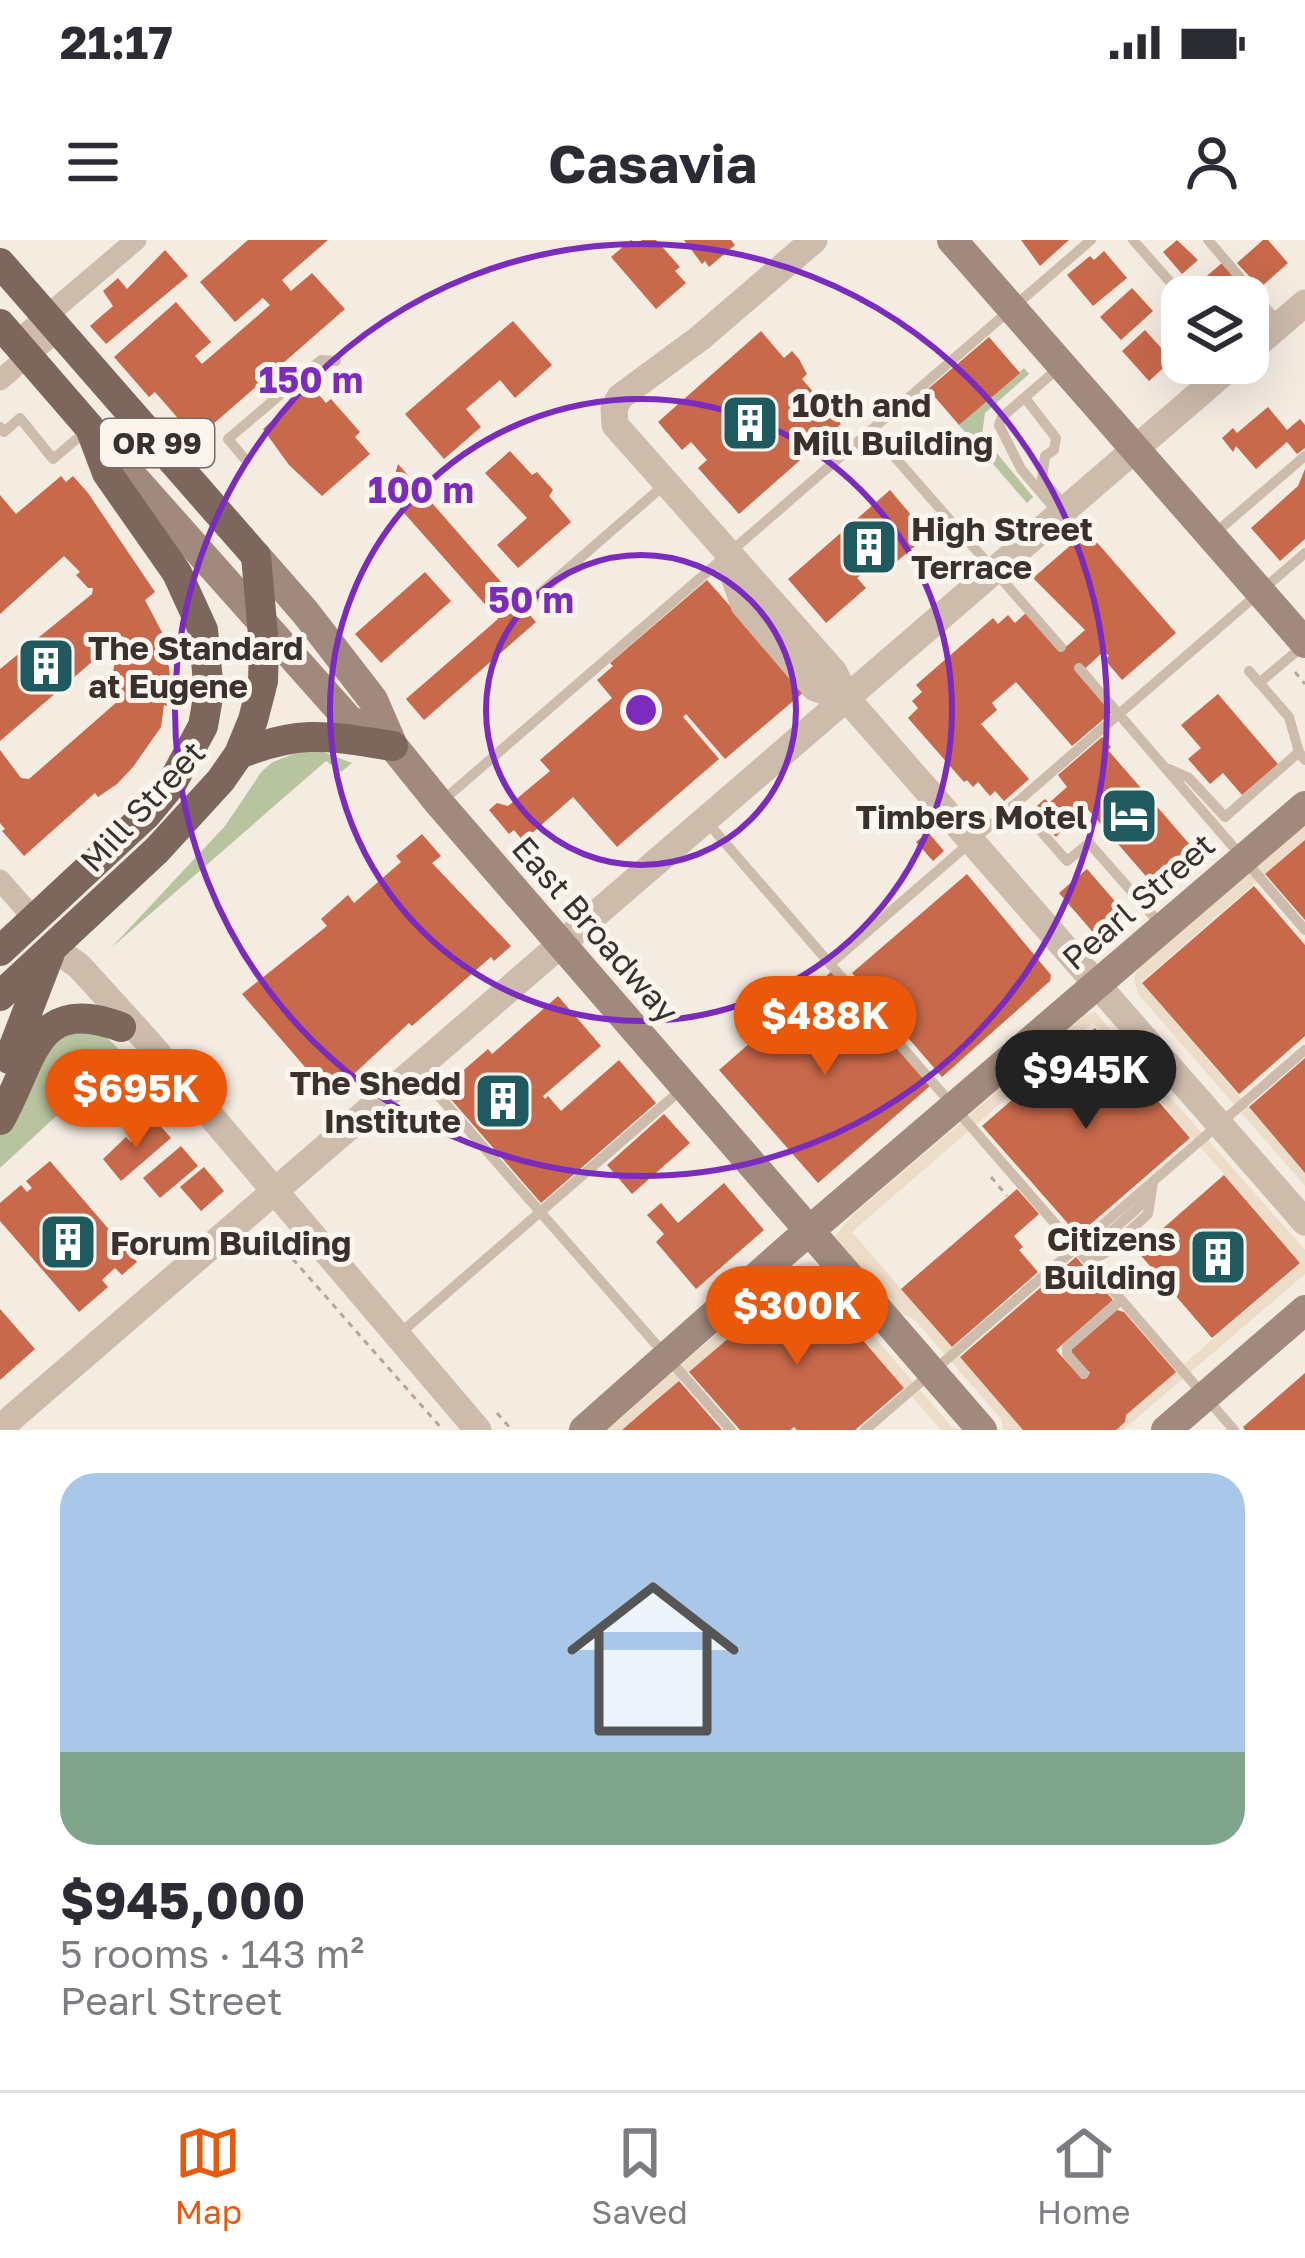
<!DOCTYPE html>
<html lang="en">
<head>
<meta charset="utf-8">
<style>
	:root { --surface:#fff; --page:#f7f7f7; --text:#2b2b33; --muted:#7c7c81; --line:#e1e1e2; --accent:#ea580c }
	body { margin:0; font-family:"Golos Text",sans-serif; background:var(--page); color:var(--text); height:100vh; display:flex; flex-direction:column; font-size:45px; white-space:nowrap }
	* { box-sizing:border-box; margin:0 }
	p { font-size:39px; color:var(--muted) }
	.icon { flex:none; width:66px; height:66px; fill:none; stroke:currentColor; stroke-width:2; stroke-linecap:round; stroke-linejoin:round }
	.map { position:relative; height:1190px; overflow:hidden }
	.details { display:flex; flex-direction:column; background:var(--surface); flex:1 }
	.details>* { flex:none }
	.buttons { position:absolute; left:1161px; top:36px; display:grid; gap:24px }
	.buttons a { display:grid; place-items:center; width:108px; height:108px; border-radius:24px; background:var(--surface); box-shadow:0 12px 48px #0002; font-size:60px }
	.price { position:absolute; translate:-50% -102px; padding:0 27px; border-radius:42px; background:var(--accent); color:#fff; font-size:39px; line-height:78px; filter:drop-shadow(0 3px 6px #0008) }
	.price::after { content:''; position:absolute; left:50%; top:72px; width:36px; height:27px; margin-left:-18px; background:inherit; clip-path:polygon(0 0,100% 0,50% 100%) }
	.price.active { background:#222; color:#fff }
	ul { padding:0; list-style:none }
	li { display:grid; align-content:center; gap:24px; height:636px; padding:0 60px }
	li+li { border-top:3px solid var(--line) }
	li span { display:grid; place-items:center; height:372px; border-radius:36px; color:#555 }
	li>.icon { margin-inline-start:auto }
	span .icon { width:216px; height:216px; fill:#fffc; stroke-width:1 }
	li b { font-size:51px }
	.status { display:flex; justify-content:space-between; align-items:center; height:84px; padding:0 60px; background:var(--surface); direction:ltr }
	.status svg { height:33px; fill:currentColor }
	header { display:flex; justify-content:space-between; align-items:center; height:156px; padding:0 60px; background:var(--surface); font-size:54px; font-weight:700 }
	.tab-bar { display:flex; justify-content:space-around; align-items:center; height:168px; border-top:3px solid var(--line); background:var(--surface); font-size:33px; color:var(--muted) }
	.tab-bar a { display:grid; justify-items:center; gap:6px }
	.tab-bar .active { color:var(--accent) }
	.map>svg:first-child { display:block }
	.green { fill:#b8c4a0 }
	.plaza { fill:#ecdcc8 }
	.building { fill:#c8694b }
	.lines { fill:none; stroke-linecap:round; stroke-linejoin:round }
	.path { stroke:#b9a596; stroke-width:3; stroke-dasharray:6 6; stroke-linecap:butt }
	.service { stroke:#cdbbac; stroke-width:10 }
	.minor { stroke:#cdbbac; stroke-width:21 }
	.tertiary { stroke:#cdbbac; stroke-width:27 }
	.secondary { stroke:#a18a7d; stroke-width:30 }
	.primary { stroke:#7d675c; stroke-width:30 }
	.ring { fill:none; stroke:#7b2cbf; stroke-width:6 }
	.labels { text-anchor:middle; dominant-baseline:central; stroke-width:10; stroke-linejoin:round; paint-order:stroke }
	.shield { fill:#fbf5ee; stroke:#756b66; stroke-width:3 }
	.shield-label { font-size:30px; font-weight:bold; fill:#3b302b }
	.poi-label { font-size:33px; font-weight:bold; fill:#3b302b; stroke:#fbf5ee; text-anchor:start }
	.street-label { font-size:33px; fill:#3b302b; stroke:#fbf5ee }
	.centre { fill:#7b2cbf; stroke:#fbf5ee; stroke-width:6 }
	.ring-label { font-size:36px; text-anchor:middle; font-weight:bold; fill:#7b2cbf; stroke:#fbf5ee; stroke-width:10; stroke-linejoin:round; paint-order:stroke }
</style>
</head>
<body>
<div class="status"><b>21:17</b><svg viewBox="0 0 49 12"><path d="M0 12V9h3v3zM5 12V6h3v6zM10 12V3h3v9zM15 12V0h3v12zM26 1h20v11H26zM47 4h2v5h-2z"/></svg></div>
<header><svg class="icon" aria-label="menu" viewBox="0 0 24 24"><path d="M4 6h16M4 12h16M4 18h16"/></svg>Casavia<svg class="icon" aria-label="person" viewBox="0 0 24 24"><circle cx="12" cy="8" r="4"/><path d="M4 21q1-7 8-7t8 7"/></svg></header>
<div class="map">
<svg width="1305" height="1190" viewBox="0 0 1305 1190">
	<rect width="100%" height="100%" fill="#f4ebe1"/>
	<path class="green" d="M1024 128 1029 134 985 173 982 195 1033 257 1027 263 959 185Z
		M301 511 323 512 352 523 341 532 326 521 111 708 225 586 262 531 273 522Z
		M73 788 106 797 125 815 116 823 118 827 96 845 92 843 0 928V893L36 818Z"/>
	<path class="plaza" d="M1305 585V600L1141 742 1305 933V946L1139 755 1134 740 1138 729Z
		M1095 772 1305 1010V1034L1123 1190H1108L1301 1023 1093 783 852 992 1023 1190H1003L1002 1180 915 1080 896 1071 835 996 853 975 1048 808 1084 776Z
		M810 1021 818 1023 862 1073 864 1085 952 1187 964 1190H941L805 1033 622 1190H606L796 1025Z"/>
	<path class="building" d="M248 0H328L282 40 291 51 312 33 345 69 196 199 155 152 149 157 114 117 176 62 211 102 195 116 202 124 270 65 263 58 235 82 200 42Z
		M631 0 637 4 642 0H656L680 27 675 31 686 43 656 69 611 17Z
		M684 0H731L735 5 709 27 705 21 702 24Z
		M1021 0H1069L1040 26Z
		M1177 0 1198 20 1182 34 1163 12Z
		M1263 0H1268L1288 23 1260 48 1237 23Z
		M165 10 188 36 106 104 90 86 113 66 103 51 118 38 127 49Z
		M1104 11 1127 38 1093 66 1067 35 1090 16 1094 20Z
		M1222 23 1251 57H1182Z
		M1132 48 1153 71 1121 100 1100 77Z
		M513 81 552 125 515 158 500 140 466 169 481 187 444 219 405 174Z
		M1145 90 1172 120 1149 141 1122 111Z
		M761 91 784 118 792 111 799 119 807 134 802 139 841 184 739 274 698 228 707 220 691 202 682 210 658 182Z
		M989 97 1020 133 959 185 928 149Z
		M311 146 326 163 331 159 360 192 355 197 370 214 322 256 289 225 263 189Z
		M1268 167 1287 190 1300 179 1305 185V208L1297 214 1287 202 1256 229 1236 206 1233 212 1222 198 1233 188 1237 193Z
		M510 211 532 235 537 232 553 250 549 256 571 282 518 328 497 305 527 278 485 233Z
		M398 224 536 382 424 480 406 459 498 379 389 256Z
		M1305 229V299L1280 321 1251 288 1298 246Z
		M61 236 66 242 73 236 88 253 155 352 145 360 165 398 171 444 167 443 168 466 164 465 161 487 133 527 117 544 98 557 95 553 24 616 2 591 5 589 0 583V510L21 538 29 539 118 461 110 452 117 407 126 400 122 396 0 501V429L92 354 93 348H88L76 335 80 332 64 316 0 374V255L16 274Z
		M890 250 928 295 888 329 879 319 857 338 866 348 826 383 788 339Z
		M1087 291 1176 393 1122 440 1105 420 1109 416 1104 411 1079 434 1112 472 1072 506 1016 442 992 463 997 470 981 484 1029 539 1004 561 995 551 990 556 978 542 973 547 967 540 964 542 908 478 918 468 912 461 922 452 916 445 993 378 998 384 1008 375 1015 383 1026 373 1060 412 1085 390 1033 338Z
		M425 332 451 361 381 423 355 394Z
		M707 340 805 451 725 519 686 474 683 477 719 519 617 607 573 557 523 601 514 590 509 594 489 570 497 563 508 566 550 531 540 520 612 458 597 440 613 426 610 423Z
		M1218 454 1278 524 1242 555 1223 533 1210 544 1188 519 1201 508 1181 485Z
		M1102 497 1111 507 1108 510 1198 614 1157 649 1085 566 1056 597 1032 570 1045 559 1049 563 1067 547 1058 535Z
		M928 592 944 611 933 621 916 602Z
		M422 594 441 616 432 623 511 706 494 721 491 717 412 786 409 783 330 856 242 754 327 686 321 679 348 655 354 663 401 622 396 616Z
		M1305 600V680L1265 634Z
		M1087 629 1126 674 1098 698 1059 653Z
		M967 634 1051 735 1050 741 942 837 852 733Z
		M1254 646 1305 705V796L1239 854 1142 743Z
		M831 732 930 846 818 943 719 830Z
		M558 756 601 806 543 856 545 859 548 856 561 871 619 820 656 863 541 963 442 849 488 809 492 814Z
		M1095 788 1190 898 1078 995 982 886Z
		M1305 818V933L1249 867Z
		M664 874 690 903 632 954 607 925Z
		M156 881 171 898 121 941 103 919 126 897 131 902Z
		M181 906 198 926 160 958 143 938Z
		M50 921 137 1022 122 1035 115 1028 102 1040 108 1047 79 1072 0 981V963L21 945 27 952 32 948 26 941Z
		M204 927 224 951 201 971 180 947Z
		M1224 935 1300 1023 1212 1098 1137 1011Z
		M724 943 764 990 696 1049 656 1002 664 994 647 975 661 963 678 983Z
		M1017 949 1039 974 1014 996 1023 1007 1019 1010 1038 1032 952 1107 901 1049Z
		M1076 1017 1113 1060 1056 1110 1082 1139 1090 1133 1070 1111 1117 1070 1124 1072 1176 1132 1126 1175 1125 1182 1116 1190H1023L960 1117Z
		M805 1033 904 1148 855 1190H797L794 1187 790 1190H740L689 1132Z
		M0 1069 35 1109 0 1140Z
		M1305 1133V1190H1245L1243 1187Z
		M679 1141 722 1190H622L653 1163Z"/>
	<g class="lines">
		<path class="path" d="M1295 432 1305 444
			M991 937 1007 956
			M269 992 443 1190
			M497 1173 512 1190"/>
		<path class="service" d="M1133 0 1171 43
			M1208 0 1278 82
			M1168 71 1182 87
			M1025 158 1056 198 1054 210 1045 216 1042 239 1065 266
			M0 187 4 192 20 178 53 219 85 192
			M872 191 1061 407
			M244 218 228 199 321 120 336 121
			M1060 275 1021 229 999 185 1002 177 1061 126
			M1214 294 1305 216
			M532 360 663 246
			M1079 428 1305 690
			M1249 431 1289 477 1299 512 1305 520
			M1259 443 1303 406
			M1169 529 1189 538 1225 577 1299 512
			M440 563 1091 0
			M1016 563 1067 621 1089 603 1161 685
			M707 582 1234 1190
			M830 724 1305 313
			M417 831 731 1190
			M1088 1020 1104 1014 1148 974 1153 942
			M1088 1020 1096 1005 1150 957
			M397 1096 682 849
			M1084 1134 1067 1114V1107L1121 1060
			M865 1190 1305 810"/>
		<path class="minor" d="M16 102 136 0
			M0 140 58 90
			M0 640 35 680"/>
		<path class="tertiary" d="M814 0 700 98 620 157 614 168 615 185 834 432 847 459 1305 982
			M1248 112 1305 63
			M729 322 744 365 815 448 847 459
			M52 707 79 726 148 802 478 1190
			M0 1188 1235 123"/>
		<path class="secondary" d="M952 0 1305 403
			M92 191 348 479 393 506
			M256 316 305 372 373 460 393 506 439 563 982 1190
			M584 1190 788 1009 1305 566
			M1166 1190 1305 1070"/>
		<path class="primary" d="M0 23 256 316 264 406 263 441 253 480 239 514 221 540 157 610 0 756
			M0 84 90 188 107 233 177 333 203 390 209 452 203 486 171 545 147 574 0 711
			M239 514C302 489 327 496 393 506
			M9 819 50 713
			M0 880C34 821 33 754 121 787"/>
	</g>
	<g class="ring">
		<circle cx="641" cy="470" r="155"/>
		<circle cx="641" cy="470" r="311"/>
		<circle cx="641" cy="470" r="466"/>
	</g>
	<defs>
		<symbol id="building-square" viewBox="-11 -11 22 22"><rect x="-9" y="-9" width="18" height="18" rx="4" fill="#1f5a5e" stroke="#fbf5ee"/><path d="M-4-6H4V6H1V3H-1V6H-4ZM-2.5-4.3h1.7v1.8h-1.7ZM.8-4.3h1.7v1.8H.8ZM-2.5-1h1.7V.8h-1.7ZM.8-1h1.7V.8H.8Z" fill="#fff"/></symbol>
		<symbol id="hotel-square" viewBox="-11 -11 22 22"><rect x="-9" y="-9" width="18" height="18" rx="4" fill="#1f5a5e" stroke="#fbf5ee"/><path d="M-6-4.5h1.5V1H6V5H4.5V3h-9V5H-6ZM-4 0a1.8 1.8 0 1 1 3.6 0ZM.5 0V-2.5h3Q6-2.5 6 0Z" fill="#fff"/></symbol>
	</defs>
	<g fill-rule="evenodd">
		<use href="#building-square" x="717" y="150" width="66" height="66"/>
		<use href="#building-square" x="836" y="274" width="66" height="66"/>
		<use href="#building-square" x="13" y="393" width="66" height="66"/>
		<use href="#hotel-square" x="1096" y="543" width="66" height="66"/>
		<use href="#building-square" x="470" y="828" width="66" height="66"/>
		<use href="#building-square" x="35" y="969" width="66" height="66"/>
		<use href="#building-square" x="1185" y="984" width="66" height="66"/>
	</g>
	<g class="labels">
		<rect class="shield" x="100" y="179" width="114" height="48" rx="9"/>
		<g class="shield-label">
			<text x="157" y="203">OR 99</text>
		</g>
		<g class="poi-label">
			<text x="792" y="164">10th and<tspan x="792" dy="38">Mill Building</tspan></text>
			<text x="911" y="288">High Street<tspan x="911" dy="38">Terrace</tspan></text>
			<text x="88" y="407">The Standard<tspan x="88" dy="38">at Eugene</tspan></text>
			<text x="1087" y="576" text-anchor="end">Timbers Motel</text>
			<text x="461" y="842" text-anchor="end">The Shedd<tspan x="461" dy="38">Institute</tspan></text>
			<text x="1176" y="998" text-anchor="end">Citizens<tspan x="1176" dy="38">Building</tspan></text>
			<text x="110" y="1002">Forum Building</text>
		</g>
		<g class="street-label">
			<text transform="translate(142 566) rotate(-47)">Mill Street</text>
			<text transform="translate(1138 661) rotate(-41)">Pearl Street</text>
			<text transform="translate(596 689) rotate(49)">East Broadway</text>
		</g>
	</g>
	<circle cx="641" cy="470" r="18" class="centre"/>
	<g class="ring-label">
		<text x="311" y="153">150 m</text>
		<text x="421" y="263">100 m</text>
		<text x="531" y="373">50 m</text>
	</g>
</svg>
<div class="buttons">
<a><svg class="icon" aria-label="layers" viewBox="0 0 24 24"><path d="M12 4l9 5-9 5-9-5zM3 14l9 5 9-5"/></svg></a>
</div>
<b class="price" style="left:825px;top:838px">$488K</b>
<b class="price active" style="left:1086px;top:892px">$945K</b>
<b class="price" style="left:136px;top:911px">$695K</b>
<b class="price" style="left:797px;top:1128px">$300K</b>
</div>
<section class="details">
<ul>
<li><span style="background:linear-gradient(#a9c7e8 75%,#7fa58c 0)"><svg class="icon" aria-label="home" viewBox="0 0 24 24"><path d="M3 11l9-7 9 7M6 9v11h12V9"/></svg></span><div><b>$945,000</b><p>5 rooms · 143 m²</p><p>Pearl Street</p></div></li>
</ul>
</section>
<nav class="tab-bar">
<a class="active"><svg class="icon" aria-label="map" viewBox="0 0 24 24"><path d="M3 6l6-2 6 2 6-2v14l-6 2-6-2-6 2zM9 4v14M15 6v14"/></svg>Map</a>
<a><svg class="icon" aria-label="saved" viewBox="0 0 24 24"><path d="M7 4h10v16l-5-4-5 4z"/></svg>Saved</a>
<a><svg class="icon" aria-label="home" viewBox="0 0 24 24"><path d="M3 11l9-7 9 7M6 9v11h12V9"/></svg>Home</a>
</nav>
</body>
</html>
